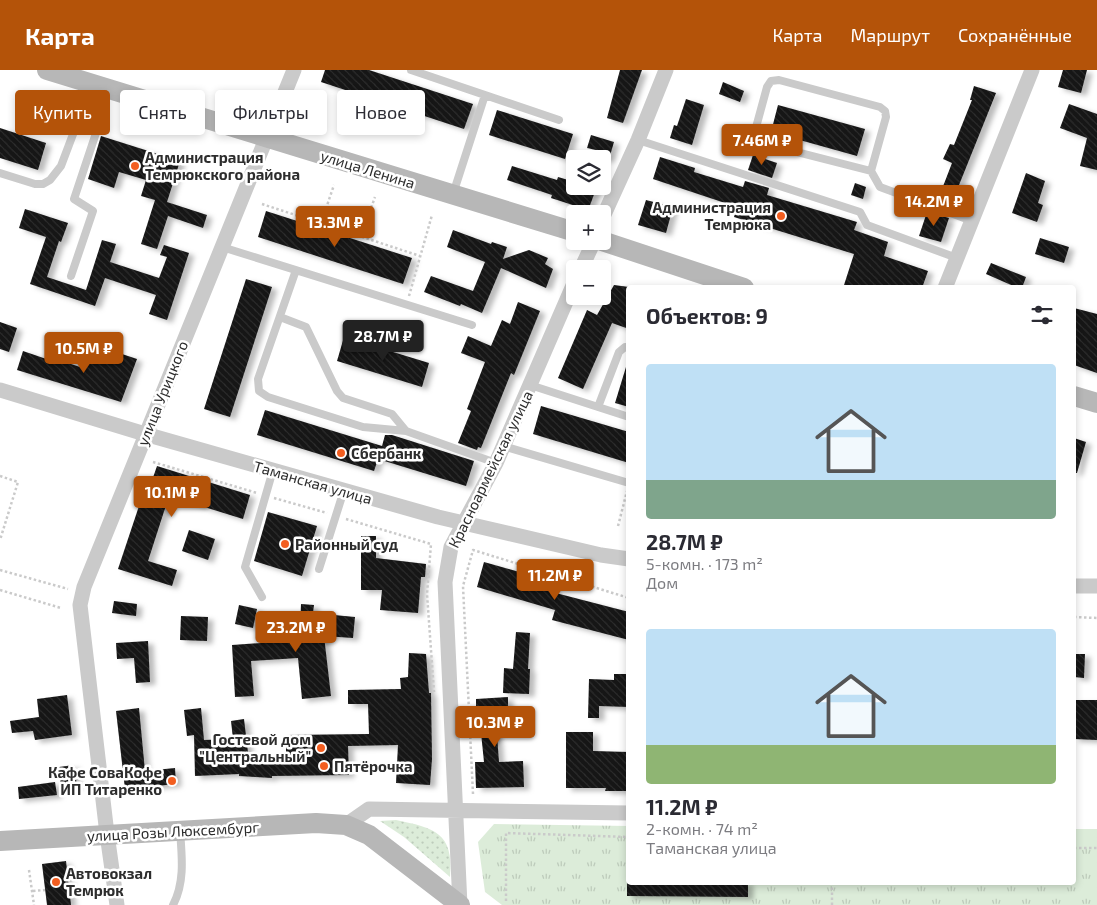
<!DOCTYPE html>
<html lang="ru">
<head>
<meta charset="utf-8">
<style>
	:root { --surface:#fff; --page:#f2f2f3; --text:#2b2b33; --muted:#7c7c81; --accent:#b45309 }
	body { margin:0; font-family:"Exo 2",sans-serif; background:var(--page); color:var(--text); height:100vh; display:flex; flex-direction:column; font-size:19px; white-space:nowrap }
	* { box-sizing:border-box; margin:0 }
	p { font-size:16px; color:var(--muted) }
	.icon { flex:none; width:28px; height:28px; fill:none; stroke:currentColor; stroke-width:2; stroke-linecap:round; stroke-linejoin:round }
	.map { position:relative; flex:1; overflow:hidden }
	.sheet { position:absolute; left:626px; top:215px; width:450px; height:600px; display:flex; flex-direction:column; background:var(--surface); border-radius:5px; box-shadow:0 2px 8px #0003 }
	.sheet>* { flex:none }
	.hud { position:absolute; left:15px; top:20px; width:475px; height:45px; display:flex; gap:10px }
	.tools { position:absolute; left:566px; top:80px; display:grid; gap:10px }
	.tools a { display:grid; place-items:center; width:45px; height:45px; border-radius:5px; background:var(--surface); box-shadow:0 2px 8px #0003; font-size:25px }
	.price { position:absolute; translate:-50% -42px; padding:0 11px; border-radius:5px; background:var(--accent); color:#fff; font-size:16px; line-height:32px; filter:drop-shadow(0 1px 2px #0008) }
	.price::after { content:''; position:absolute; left:50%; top:30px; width:15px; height:11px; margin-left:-8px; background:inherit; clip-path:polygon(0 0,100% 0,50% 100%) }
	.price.active { background:#222; color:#fff }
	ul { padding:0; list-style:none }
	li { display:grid; align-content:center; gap:10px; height:265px; padding:0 20px }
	li span { display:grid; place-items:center; height:155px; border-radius:5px; color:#555 }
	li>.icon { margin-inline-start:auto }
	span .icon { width:90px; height:90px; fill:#fffc; stroke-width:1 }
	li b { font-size:21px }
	h2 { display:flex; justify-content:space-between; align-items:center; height:60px; padding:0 20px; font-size:21px }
	.chip { padding:0 18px; border-radius:5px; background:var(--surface); box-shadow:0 2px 8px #0003; font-size:18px; line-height:45px }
	.chip.active { background:var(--accent); color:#fff }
	header { display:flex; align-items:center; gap:30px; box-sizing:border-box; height:70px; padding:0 25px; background:var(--accent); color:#fff }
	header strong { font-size:24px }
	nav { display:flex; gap:28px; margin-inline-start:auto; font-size:18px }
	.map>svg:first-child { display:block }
	.grass { fill:url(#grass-dots) }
	.park { fill:url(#park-tufts) }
	.building { fill:url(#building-back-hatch); filter:url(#shadow) }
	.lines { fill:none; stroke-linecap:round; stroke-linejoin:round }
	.path { stroke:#cacaca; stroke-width:2.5; stroke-dasharray:2.5 2.5; stroke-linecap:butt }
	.lane { stroke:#cacaca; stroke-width:8 }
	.street { stroke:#cacaca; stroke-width:15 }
	.secondary { stroke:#b7b7b7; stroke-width:20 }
	.poi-dot { fill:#f35e20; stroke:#fff; stroke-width:2 }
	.labels { text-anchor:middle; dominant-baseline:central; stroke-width:5; stroke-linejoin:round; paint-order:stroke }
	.poi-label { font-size:15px; font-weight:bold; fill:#2d2d2d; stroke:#fff; text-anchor:start }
	.street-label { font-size:15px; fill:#2d2d2d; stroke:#fff }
</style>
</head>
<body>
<header>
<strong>Карта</strong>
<nav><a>Карта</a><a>Маршрут</a><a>Сохранённые</a></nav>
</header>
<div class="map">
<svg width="1097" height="835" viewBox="0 0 1097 835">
	<defs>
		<pattern id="grass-dots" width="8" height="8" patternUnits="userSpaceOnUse" patternTransform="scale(1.25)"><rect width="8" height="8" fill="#dcecd9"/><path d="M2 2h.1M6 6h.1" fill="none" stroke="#bdcbbb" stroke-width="1.8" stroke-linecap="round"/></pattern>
		<pattern id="park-tufts" width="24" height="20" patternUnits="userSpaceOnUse" patternTransform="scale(1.25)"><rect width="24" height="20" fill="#dcecd9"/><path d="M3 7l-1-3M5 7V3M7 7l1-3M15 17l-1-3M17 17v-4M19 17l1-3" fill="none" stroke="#bdcbbb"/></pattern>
		<pattern id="building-back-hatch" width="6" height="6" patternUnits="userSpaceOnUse" patternTransform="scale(1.25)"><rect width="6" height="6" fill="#141414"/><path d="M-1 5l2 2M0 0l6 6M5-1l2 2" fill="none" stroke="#2e2e2e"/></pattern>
		<filter id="shadow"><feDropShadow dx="5.5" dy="3" stdDeviation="2.5" flood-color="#0004"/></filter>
	</defs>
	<rect width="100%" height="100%" fill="#fff"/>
	<path class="grass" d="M396 750C434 758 454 762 450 807L404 767 380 751Z"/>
	<path class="park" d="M494 754 629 756V812H1074V759H1097V835H502L485 822 478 772Z"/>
	<path class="building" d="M325 0H369L473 34 464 59 321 12Z
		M620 0H642L623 53 607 48Z
		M1063 0H1087L1081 23 1058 17Z
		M723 12 744 21 740 32 719 24Z
		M974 16 996 23 959 115 962 116 955 134H953L952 138 937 132 952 93 943 89 950 74 954 75 972 30H970Z
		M686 29 704 35 692 75 670 68 674 55 677 56Z
		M1069 34 1097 44V100L1080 96 1087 68 1060 58Z
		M778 35 865 59 857 86 771 62Z
		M497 40 573 64 565 89 489 65Z
		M0 58 46 73 38 100 0 88Z
		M591 65 614 72 609 89H593L596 80 587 78Z
		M101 66 180 91 167 132 207 145 203 158 168 146 157 179 141 174 155 130 141 126 146 110 119 102 114 118 88 109Z
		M753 85 777 93 772 108 748 100Z
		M660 87 695 98 694 102 743 117 745 111 769 118 767 125 857 152 854 160 888 172 884 186 928 201 922 218H849L844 215 854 184 734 147 737 137 653 109Z
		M512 96 557 110 558 107 575 112V116H587L596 119 589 138H585V139L551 128 552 125 507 110Z
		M1026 103 1045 111 1038 133 1043 135 1037 152 1012 143Z
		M855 113 866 117 863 129 851 125Z
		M646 130 673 137 666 163 638 155Z
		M25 139 68 153 61 172 59 171 47 207 86 220 102 170 116 174 110 192 159 208 167 187 160 185 164 175 189 183 167 250 149 244 156 225 105 208 95 236 30 214 46 167 19 158Z
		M266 141 412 188 403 214 258 167Z
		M927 142 949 148 941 172 919 166Z
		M453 160 491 174 492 172 507 177 503 189 529 180 548 188 545 194 553 199 546 218 501 198 482 243 461 234 460 236 424 222 431 206 473 221 485 192 447 177Z
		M1040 168 1069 177 1064 193 1035 184Z
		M991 193 1026 207 1022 218H1018L986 204Z
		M246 209 272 217 230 347 204 339Z
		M614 215 629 217V259L612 253 583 319 558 308 587 240 597 245Z
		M518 232 540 241 514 305 511 303 481 378 478 377 477 380 458 373 471 341 467 339 485 292 461 283 468 266 491 276 502 250 510 254Z
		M1074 238 1097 244V303L1074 295Z
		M0 252 17 258 9 282 0 279Z
		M344 267 429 293 422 317 337 291Z
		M23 281 58 293 59 290 83 298 88 283 118 293 122 284 137 289 121 332 17 300Z
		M626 297 629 298V337L615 333Z
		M541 336 629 362V393L533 364Z
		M265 340 382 376 385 365H392L474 391 466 416 378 389 374 401 257 365Z
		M1074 368 1086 372 1077 403H1074Z
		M157 396 250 425 243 449 169 426 148 491 177 500 172 516 118 499 143 424 147 425Z
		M268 442 317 456 302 506 254 491Z
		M189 460 215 469 208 490 182 481Z
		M361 466H376V488L426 494 425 507H421L418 543 380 540 382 520H361Z
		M484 492 551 511 548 521 629 542V570L552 550 555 540 477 517Z
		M114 531 137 534 136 546 112 543Z
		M301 534 314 535 313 543 355 547 353 568 324 566 331 626 302 629 298 588 251 591 254 626 235 627 232 575 306 570 278 564V561L300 560Z
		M239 535 257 539 253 558 235 554Z
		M181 546 208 547 207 571 180 570Z
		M516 562 530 563 528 599H530L529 624 503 623 504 598 513 599Z
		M148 571 150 612 136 613 134 588 117 589 116 573Z
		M409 583 426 584 429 623H431L432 689 430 715 396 713 398 675 348 676 349 705 272 706V708L239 706V704L195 706 194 665 187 666 184 640 201 638 204 670 233 669 231 651 244 649 249 691 286 692V665L369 664 368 634H348V620L401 619 400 608 408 607Z
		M1074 584H1085L1084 608 1074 607Z
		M614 604H629V637L599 636V648H588L589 609 614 610Z
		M67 625 72 665 35 670 33 661 12 663 10 651 39 647 37 629Z
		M508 627V651L496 652 499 692 523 691 524 717 476 718 475 692H484L480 653H476V629Z
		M1074 630H1097V670L1074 669Z
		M139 638 145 701 175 698 176 714 125 719 116 641Z
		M566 662H593V681L629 682V721H605L606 718H566Z
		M74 695 77 716 61 718 59 697Z
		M55 712 57 725 19 729 18 717Z
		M66 791 71 835H47L42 794Z
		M627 812H748V827L627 826Z"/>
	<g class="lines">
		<path class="path" d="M262 134 420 186
			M321 153 334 115
			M361 166 375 127
			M409 226 432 145
			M153 392 257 423
			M0 406 18 412 0 470
			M274 428 327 443
			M346 449 431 474 427 524 434 622
			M618 456 627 421
			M0 500 68 519
			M0 520 61 538
			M1074 547 1097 548
			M473 724 463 516 473 480 629 528
			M1074 778H1097
			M29 800 34 835
			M68 804 98 802
			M33 821 45 820
			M506 831V763L629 767
			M832 835V812"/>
		<path class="lane" d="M411 0 559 50
			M638 70 860 142 867 155 957 188
			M871 101 762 73 756 69 755 61 767 17 771 11 779 10 880 37 885 41 886 47 871 101 880 117 972 151
			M0 103 35 114H43L50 110 61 96 78 51 96 40
			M453 124 485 25
			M222 177 472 255
			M296 200 258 309 259 321 268 327 363 357 406 361
			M71 206 93 141 74 129 100 51 96 40 104 18
			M280 247 306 257 337 321 343 328 392 344 406 361 496 393
			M530 315 629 347
			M598 337 619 282 625 277H629
			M503 376 629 413
			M319 499 344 420
			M262 527 245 497 273 400
			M173 835C185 812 182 787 180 761"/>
		<path class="street" d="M602 149 638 70 666 0
			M581 199 594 171
			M945 218 1032 0
			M0 320 145 364 438 447 601 485 629 489
			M1074 516H1097
			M346 755 369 739 629 743
			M117 835 107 764 80 535 84 517 294 0
			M460 835 445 512 451 477 496 393 575 211"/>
		<path class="secondary" d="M47 0 575 162
			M602 171 744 218
			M1074 326 1097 333
			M0 771 316 753 346 755 369 765 460 835"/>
	</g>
	<g class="poi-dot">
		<circle cx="135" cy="96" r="5"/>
		<circle cx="781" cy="146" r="5"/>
		<circle cx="341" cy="383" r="5"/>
		<circle cx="285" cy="474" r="5"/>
		<circle cx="321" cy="678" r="5"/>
		<circle cx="324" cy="696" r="5"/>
		<circle cx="172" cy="711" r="5"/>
		<circle cx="56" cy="812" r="5"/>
	</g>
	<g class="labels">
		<g class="poi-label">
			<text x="145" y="87">Администрация<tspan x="145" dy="17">Темрюкского района</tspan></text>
			<text x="771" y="137" text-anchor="end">Администрация<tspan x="771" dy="17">Темрюка</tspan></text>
			<text x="351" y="383">Сбербанк</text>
			<text x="295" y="474">Районный суд</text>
			<text x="311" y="669" text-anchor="end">Гостевой дом<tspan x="311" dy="17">"Центральный"</tspan></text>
			<text x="334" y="696">Пятёрочка</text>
			<text x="162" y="702" text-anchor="end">Кафе СоваКофе<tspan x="162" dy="17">ИП Титаренко</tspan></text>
			<text x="66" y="803">Автовокзал<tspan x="66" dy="17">Темрюк</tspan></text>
		</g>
		<g class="street-label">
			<text transform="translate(368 99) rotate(17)">улица Ленина</text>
			<text transform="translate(162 323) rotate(-68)">улица Урицкого</text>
			<text transform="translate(490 399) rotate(-64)">Красноармейская улица</text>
			<text transform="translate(313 412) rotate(16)">Таманская улица</text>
			<text transform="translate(173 761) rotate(-3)">улица Розы Люксембург</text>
		</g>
	</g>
</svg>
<div class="tools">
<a><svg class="icon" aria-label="layers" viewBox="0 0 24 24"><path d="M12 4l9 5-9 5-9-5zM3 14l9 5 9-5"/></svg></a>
<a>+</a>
<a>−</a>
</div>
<b class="price" style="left:762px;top:96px">7.46M ₽</b>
<b class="price" style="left:934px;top:157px">14.2M ₽</b>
<b class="price" style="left:335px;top:178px">13.3M ₽</b>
<b class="price active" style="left:383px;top:292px">28.7M ₽</b>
<b class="price" style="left:84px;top:304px">10.5M ₽</b>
<b class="price" style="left:172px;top:448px">10.1M ₽</b>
<b class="price" style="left:555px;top:531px">11.2M ₽</b>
<b class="price" style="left:296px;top:583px">23.2M ₽</b>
<b class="price" style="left:495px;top:678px">10.3M ₽</b>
<div class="hud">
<a class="chip active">Купить</a>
<a class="chip">Снять</a>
<a class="chip">Фильтры</a>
<a class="chip">Новое</a>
</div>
<section class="sheet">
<h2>Объектов: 9<svg class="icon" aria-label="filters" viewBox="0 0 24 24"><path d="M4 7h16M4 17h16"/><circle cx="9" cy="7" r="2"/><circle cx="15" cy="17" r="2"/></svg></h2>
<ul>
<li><span style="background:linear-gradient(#bfe0f5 75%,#7fa58c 0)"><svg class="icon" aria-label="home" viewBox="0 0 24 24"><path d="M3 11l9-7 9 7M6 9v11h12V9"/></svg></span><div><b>28.7M ₽</b><p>5-комн. · 173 m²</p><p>Дом</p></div></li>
<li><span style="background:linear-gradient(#bfe0f5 75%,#8fb573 0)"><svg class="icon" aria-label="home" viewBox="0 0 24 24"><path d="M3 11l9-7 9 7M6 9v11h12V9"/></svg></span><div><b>11.2M ₽</b><p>2-комн. · 74 m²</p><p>Таманская улица</p></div></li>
</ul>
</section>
</div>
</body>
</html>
